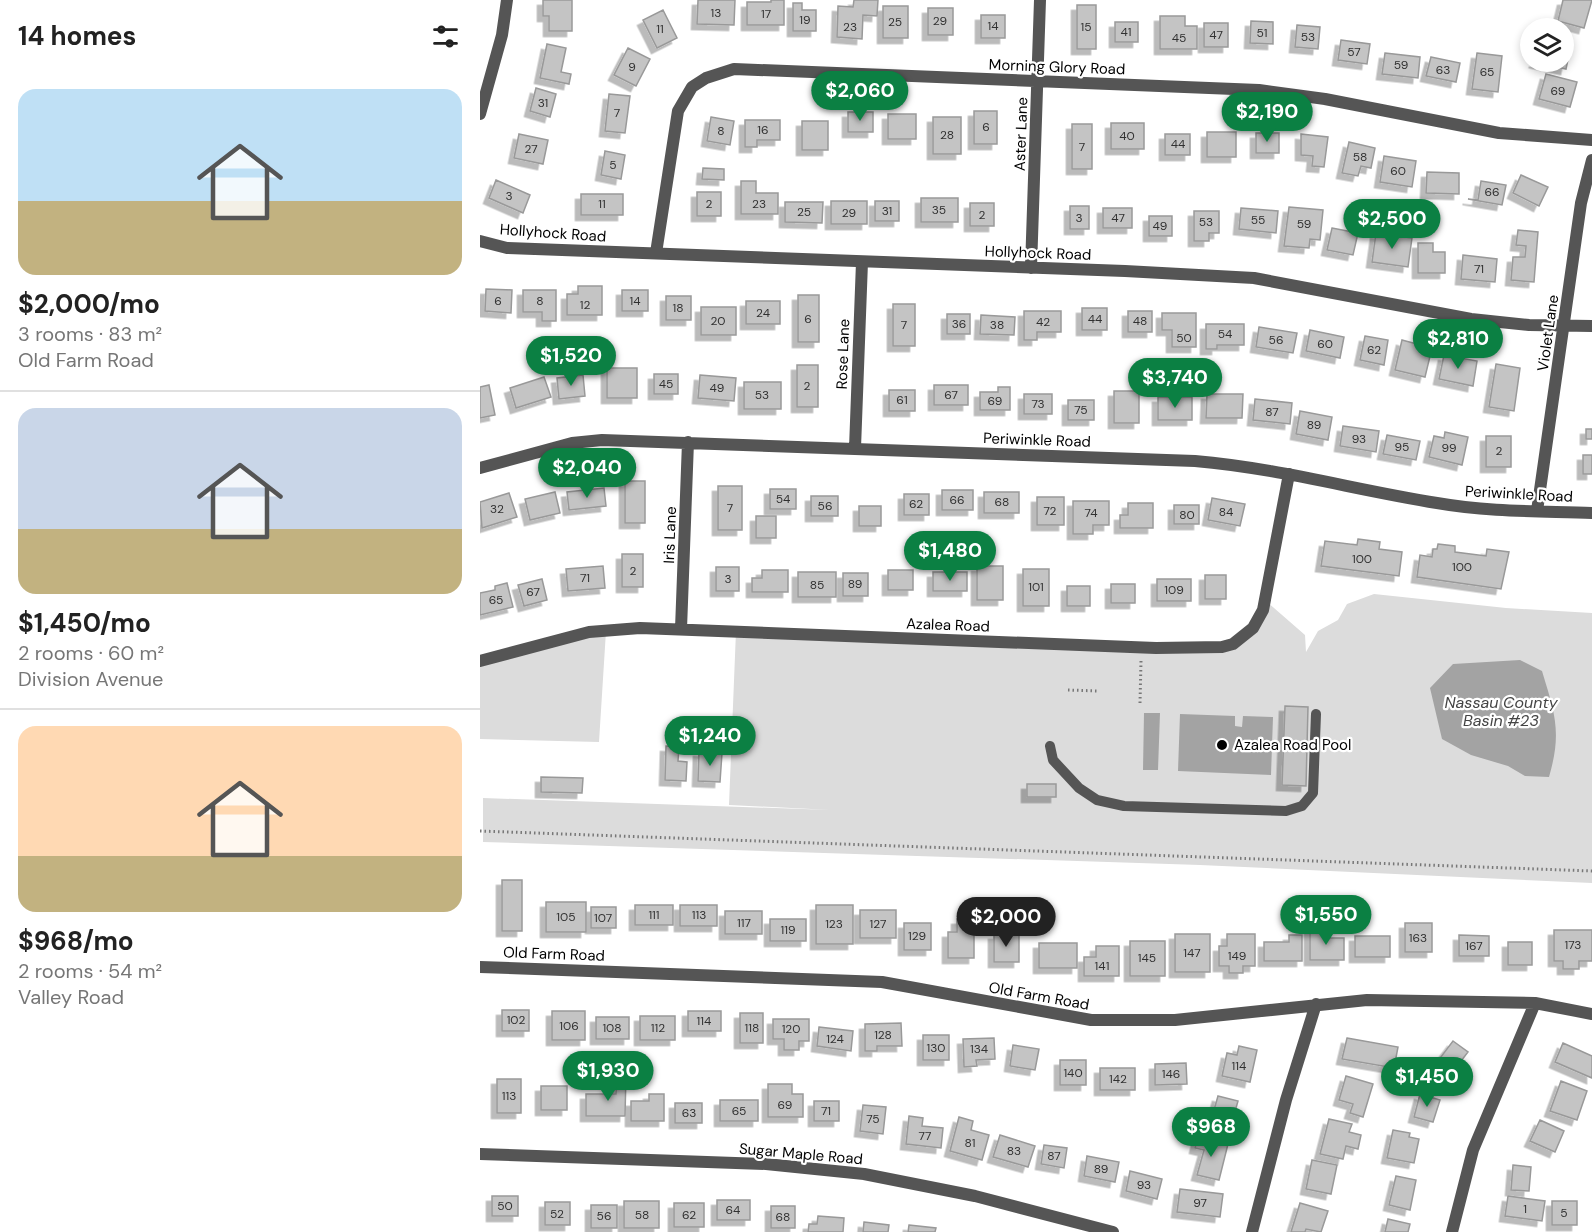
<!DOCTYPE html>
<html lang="en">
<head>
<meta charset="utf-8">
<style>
	:root { --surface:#fff; --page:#f6f6f6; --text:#222; --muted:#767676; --line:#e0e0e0; --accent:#0b8043 }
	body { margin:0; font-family:"DM Sans",sans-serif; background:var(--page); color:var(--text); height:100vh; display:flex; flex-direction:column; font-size:22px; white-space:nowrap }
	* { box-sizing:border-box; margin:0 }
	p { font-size:20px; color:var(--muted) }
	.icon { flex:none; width:33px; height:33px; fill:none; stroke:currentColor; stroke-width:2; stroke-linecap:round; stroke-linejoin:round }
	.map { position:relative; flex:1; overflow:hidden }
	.sheet { display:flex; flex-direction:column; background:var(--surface); width:480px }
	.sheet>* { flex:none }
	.tools { position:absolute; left:1040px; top:18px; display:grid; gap:12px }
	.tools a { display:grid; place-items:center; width:54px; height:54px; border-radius:50%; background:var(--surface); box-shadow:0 3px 9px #0003; font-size:30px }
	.price { position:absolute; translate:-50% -51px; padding:0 14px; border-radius:21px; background:var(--accent); color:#fff; font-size:20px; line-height:39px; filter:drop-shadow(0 2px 3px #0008) }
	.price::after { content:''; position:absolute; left:50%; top:36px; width:18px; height:14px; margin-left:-9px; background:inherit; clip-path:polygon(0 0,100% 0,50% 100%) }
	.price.current { background:#222; color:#fff }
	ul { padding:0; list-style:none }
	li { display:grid; align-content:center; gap:12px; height:318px; padding:0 18px }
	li+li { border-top:2px solid var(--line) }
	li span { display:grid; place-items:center; height:186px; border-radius:18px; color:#555 }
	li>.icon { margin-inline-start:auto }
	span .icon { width:108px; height:108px; fill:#fffc; stroke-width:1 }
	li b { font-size:26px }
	h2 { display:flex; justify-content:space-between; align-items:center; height:72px; padding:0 18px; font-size:26px }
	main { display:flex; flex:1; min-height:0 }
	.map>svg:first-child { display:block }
	.green { fill:#dcdcdc }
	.water { fill:#a3a3a3 }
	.building { fill:#c4c4c4; stroke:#999; stroke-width:1.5; filter:url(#shadow) }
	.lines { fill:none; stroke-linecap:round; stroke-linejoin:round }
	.path { stroke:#777; stroke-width:3; stroke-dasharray:1.5 3; stroke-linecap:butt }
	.lane { stroke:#555; stroke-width:10 }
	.street { stroke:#555; stroke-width:12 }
	.poi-dot { fill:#000; stroke:#fff; stroke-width:2 }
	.labels { text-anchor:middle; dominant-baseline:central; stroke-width:4.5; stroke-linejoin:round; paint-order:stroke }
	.number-label { font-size:12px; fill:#313131 }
	.street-label { font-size:15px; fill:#000; stroke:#fff }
	.poi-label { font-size:15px; fill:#000; stroke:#fff; text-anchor:start }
	.water-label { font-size:16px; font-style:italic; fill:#444; stroke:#fff }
</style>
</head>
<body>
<main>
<section class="sheet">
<h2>14 homes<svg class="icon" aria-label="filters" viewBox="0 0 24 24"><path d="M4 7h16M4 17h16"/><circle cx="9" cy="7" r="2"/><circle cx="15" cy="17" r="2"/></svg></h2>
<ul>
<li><span style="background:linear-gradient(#bfe0f5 60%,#c2b280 0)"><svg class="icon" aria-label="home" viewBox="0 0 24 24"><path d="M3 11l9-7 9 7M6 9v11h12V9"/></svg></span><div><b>$2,000/mo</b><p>3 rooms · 83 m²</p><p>Old Farm Road</p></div></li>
<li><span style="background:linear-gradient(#c9d6e8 65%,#c2b280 0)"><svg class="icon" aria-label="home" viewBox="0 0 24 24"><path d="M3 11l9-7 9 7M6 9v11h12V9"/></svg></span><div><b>$1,450/mo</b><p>2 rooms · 60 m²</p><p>Division Avenue</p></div></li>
<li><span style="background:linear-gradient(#ffd9b3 70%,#c2b280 0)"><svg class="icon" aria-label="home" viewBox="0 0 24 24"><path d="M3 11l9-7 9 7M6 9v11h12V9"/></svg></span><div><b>$968/mo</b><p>2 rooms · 54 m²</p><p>Valley Road</p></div></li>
</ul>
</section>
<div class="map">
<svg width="1112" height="1232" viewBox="0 0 1112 1232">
	<defs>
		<filter id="shadow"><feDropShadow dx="-5.5" dy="5.5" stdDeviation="0" flood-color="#0004"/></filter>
	</defs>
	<rect width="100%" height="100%" fill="#fff"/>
	<path class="green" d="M894 594 1026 608 1112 613V883L720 865 3 842V798L351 810 249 805 256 631 724 649 766 635 785 600 825 635 826 652 838 631 858 620 867 604Z
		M126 631 119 742 0 739V661Z"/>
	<path class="water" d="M1040 660 1062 671C1075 714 1082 732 1069 777L1045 776 1028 766 991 755 962 739 950 688 973 664Z
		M664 713H680L678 770H663Z
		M700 714 755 716V726L762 727 763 716 793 717 791 775 698 771Z"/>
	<path class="building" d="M63 0H92V31H69V16H63Z
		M218 0H255L254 25 217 24Z
		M291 0H304V25H267V2H291Z
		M374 0H398L397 16 383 15 382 39 357 37 358 6 373 7Z
		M1083 0H1112L1104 28 1078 21Z
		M313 3H322V10H336V31H313Z
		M597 5H616V49H597Z
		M403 6H428V38H403Z
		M448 8H473V35H448Z
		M183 10 197 38 177 48 163 20Z
		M501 15H525V38H501Z
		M680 16H705V26H717V49H680Z
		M771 21 793 22V44L770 43Z
		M635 22H658V42H635Z
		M724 23H748V47H724Z
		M817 25 840 27 838 49 815 47Z
		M861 40 890 44 887 64 858 60Z
		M67 44 86 48 81 72 91 74 89 84 60 78Z
		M1083 44 1091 45 1086 69 1054 62H1083Z
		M148 48 170 59 156 86 134 75Z
		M905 53 940 57 938 78 902 74Z
		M997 53 1022 56 1018 92 992 89Z
		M951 57 980 63 976 82 946 76Z
		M1066 74 1097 82 1090 107 1059 99Z
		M56 88 76 94 70 117 50 111Z
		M129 94 150 96 145 133 125 131Z
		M494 111H517V144H494Z
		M368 112H393V132H368Z
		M408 114H436V139H408Z
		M231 117 254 121 250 145 227 141Z
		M453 117H481V154H453Z
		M265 120H300V140H277V147H265Z
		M322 121H348V150H322Z
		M631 123H664V149H631Z
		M592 124H612V169H592Z
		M727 132H756V157H727Z
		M776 133H799V153H776Z
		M39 134 68 140 63 164 34 158Z
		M685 134H710V155H685Z
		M821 134 848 137 844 167 832 166 833 156 821 155Z
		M869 142 895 148 891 168 881 166 878 176 862 173Z
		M125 151 145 155 141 179 121 175Z
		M904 156 936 161 932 187 900 182Z
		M223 168 244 169V180L222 179Z
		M947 172 979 173V194L946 193Z
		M1041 175 1068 187 1059 206 1033 193Z
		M16 180 50 195 43 213 9 198Z
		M261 181H276V193H298V214H261Z
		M1001 181 1026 185 1022 205 988 199 998 200Z
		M217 192H241V216H217Z
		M101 194H143V215H101Z
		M441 198H478V222H441Z
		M351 201H387V224H351Z
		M395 201H419V221H395Z
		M305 202H343L342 223 305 222Z
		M490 203H514V226H490Z
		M590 206H609V229H590Z
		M809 207 843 210 840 240 830 239 829 248 804 246Z
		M623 208H652V228H623Z
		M761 208 798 211 796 233 759 229Z
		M714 211H739V233H729V241H714Z
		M669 216H692V236H669Z
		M852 228 878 233 873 255 847 250Z
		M1038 230 1058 232 1054 282 1031 280 1033 257H1045L1046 246 1036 245Z
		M896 233 932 238 928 267 892 262Z
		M938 243H953V252H965V273H938Z
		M983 255 1017 259 1015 282 981 279Z
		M98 286H122V315H87V294H98Z
		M6 289 32 290 31 313 5 311Z
		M43 290H76V321H62V312H43Z
		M142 290H168V311H142Z
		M318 295H339V342H318Z
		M186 296H211V320H186Z
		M266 301H300V324H266Z
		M413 304H435V346H413Z
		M221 307H256V335H221Z
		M602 308H627V330H602Z
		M544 311H581V332H557V340H544Z
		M648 311H672V332H648Z
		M682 313H716V347H692V330H682Z
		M467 314H490V334H467Z
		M501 315 535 317 534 335 500 334Z
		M726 324H764V345H737V349H726Z
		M779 327 817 333 813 353 776 347Z
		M830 330 864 337 860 358 826 351Z
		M885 336 908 340 904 365 880 360Z
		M922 340 952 348 945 377 915 370Z
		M964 355 997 361 993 386 959 379Z
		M1016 364 1040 368 1034 411 1009 407Z
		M317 365H338V407H317Z
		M127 368H157V398H127Z
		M174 374H198V394H174Z
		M103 375 105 396 79 399 77 378Z
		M220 375 256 378 254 401 218 398Z
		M64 377 71 397 36 408 30 388Z
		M264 382H301V409H264Z
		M9 385 15 415 0 418V387Z
		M454 385H488V405H454Z
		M518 387H530V410H500V392H518Z
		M409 390H435V411H409Z
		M634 391H659V423H634Z
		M544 394H572V414H544Z
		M727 394H763L762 418H726Z
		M678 397H712V420H678Z
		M775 399 812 403 810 424 773 420Z
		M588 400H614V420H588Z
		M820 411 852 417 848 440 816 434Z
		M863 426 899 431 896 452 860 446Z
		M1106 429H1112V439H1106Z
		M965 432 988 437 982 465 949 457 954 436 964 438Z
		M907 435 940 441 936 460 903 454Z
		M1006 436H1031V467H1006Z
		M1103 455H1112V474H1103Z
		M145 481H165V523H145Z
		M238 486H262V530H238Z
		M124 488 126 506 89 510 87 492Z
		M290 489H316V509H290Z
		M462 490H493V510H462Z
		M75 492 80 513 50 520 45 499Z
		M504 492H539V513H504Z
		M29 493 37 517 2 528 0 502Z
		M424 494H449V515H424Z
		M331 496H358V516H331Z
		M557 497H584V525H557Z
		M732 498 765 504 760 526 728 520Z
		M593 501H629V525H613V534H593Z
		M648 503H673V528H640V515H648Z
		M694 505H719V524H694Z
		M379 506H401V526H379Z
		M276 516H296V538H276Z
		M878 539 900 542 899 549 922 552 919 576 841 566 845 541 877 545Z
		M958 544 975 546V552L1006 556 1007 549 1029 552 1021 589 937 577 940 555 952 557 953 549H957Z
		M142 554H163V587H142Z
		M123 566 125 588 88 591 86 569Z
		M497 566H523V600H497Z
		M236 567H259V591H236Z
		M543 569H569V606H543Z
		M282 570H308V592H272V578H282Z
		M408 570H433V590H408Z
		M318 572H356V597H318Z
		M453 572H487V591H453Z
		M363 573H388V596H363Z
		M725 575H746V599H725Z
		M62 579 67 600 44 606 38 585Z
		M677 579H711V601H677Z
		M27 583 33 607 0 615V593L15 590V586Z
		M631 584H655V603H631Z
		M587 586H610V606H587Z
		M805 706 828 707 826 786 802 785Z
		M186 746 199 747 198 761 207 762 206 781 185 780Z
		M219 751 242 753 240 782 218 781Z
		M61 777 103 778 102 793 61 792Z
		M547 784H576V797H547Z
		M22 880H42V931H22Z
		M66 902H106V932H66Z
		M155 905H193V925H155Z
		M200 905H237V926H200Z
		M336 905H373V944H336Z
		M111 907H136V928H111Z
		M380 910H416V938H380Z
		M245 911H282V934H245Z
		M290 919H326V941H290Z
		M477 919H494V958H468V932H477Z
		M424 923H451V950H424Z
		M925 923H952V952H925Z
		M830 928H850V938H864V960H830Z
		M1074 930H1112V961H1099V969H1083V961H1074Z
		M514 934H539V962H514Z
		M695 934H730V972H695Z
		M747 934H775V966H763V973H749V966H739V946H747Z
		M809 935H822V961H784V942H809Z
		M979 935 1009 936V956H979Z
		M875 936H910V957H875Z
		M650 941H685V976H650Z
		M1028 942H1052V965H1028Z
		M559 943H597V968H559Z
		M616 946H639V976H604V957H616Z
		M22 1010H49V1031H22Z
		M72 1011H105V1040H72Z
		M208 1011H241V1031H208Z
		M260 1013H283V1043H260Z
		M160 1016H195V1040H160Z
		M116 1017H149V1039H116Z
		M293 1019H329V1041H319V1050H304V1039H293Z
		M421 1023 422 1046H397V1051H385V1024Z
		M339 1027 373 1031 371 1051 337 1046Z
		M443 1035H469V1060H443Z
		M514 1038 515 1059 496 1060 497 1066 484 1067 483 1039Z
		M867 1038 918 1047 914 1068 862 1059Z
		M973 1041 988 1052 969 1077 954 1066Z
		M1083 1043 1112 1056V1078L1075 1062Z
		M533 1045 559 1049 555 1070 530 1066Z
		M759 1046 777 1050 770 1082 742 1076 747 1053 757 1055Z
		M580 1060H606V1085H580Z
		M706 1063 707 1084 675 1085V1064Z
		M620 1068H655V1090H620Z
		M137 1075H146L145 1116H106V1094H136Z
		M866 1076 893 1084 883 1117 870 1113 873 1104 859 1100Z
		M17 1079H41V1113H17Z
		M1081 1081 1107 1091 1097 1120 1070 1111Z
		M288 1084H312V1094H323V1117H288Z
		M61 1086H87V1110H61Z
		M169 1094H184V1121H151V1101H169Z
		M940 1094 960 1100 953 1122 934 1117Z
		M738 1096 758 1101 748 1136 728 1131Z
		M240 1100H278V1121H240Z
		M334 1101H359V1121H334Z
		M195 1103H222V1123H195Z
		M383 1105 406 1107 403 1134 380 1131Z
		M429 1116 443 1118 442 1126 463 1128 461 1148 426 1144Z
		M479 1117 493 1121 491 1130 509 1135 502 1160 470 1151Z
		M849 1119 872 1124 869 1132 881 1135 878 1149 866 1146 863 1159 840 1154Z
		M1060 1120 1084 1131 1075 1152 1050 1141Z
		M913 1130 930 1133 929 1137 939 1139 934 1163 907 1158Z
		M520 1135 555 1146 548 1167 513 1157Z
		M718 1136 748 1144 739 1180 717 1175 724 1150 715 1148Z
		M564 1145 587 1148 584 1168 561 1164Z
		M607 1156 639 1162 635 1182 604 1176Z
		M832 1160 857 1165 851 1194 826 1189Z
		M1033 1165 1051 1167 1049 1191 1031 1190Z
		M650 1171 682 1179 677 1199 646 1191Z
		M916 1176 936 1180 930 1210 909 1205Z
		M700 1189 743 1194 740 1217 697 1212Z
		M12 1196H38V1216H12Z
		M1028 1196 1065 1201 1062 1221 1025 1216Z
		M237 1200H270V1220H237Z
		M144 1201H179V1228H144Z
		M1072 1201H1097V1225H1072Z
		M65 1202H90V1225H65Z
		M194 1203H224V1227H194Z
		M820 1203 848 1211 841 1232 826 1229 825 1232H811Z
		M111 1205H137V1228H111Z
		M291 1206H315V1228H291Z
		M338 1216 364 1218 363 1232H328L329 1224H337Z
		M908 1219 930 1224 928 1232H905Z
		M384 1222 409 1225 408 1232H383Z
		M429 1225 456 1228 455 1232H428Z"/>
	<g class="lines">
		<path class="path" d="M588 690 618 691
			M660 703 661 661
			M0 831 1112 871"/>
		<path class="lane" d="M570 746 573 760 599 788 617 800 644 806 806 811 822 806 833 793 836 714"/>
		<path class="street" d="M0 114 22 35 27 0
			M0 241 27 248 645 271 774 278 991 319 1049 325 1112 326
			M176 253 198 111 212 87 226 78 254 69 779 90 845 99 1019 133 1112 140
			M551 268 560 0
			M375 448 382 262
			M0 468 92 443 122 440 715 461C797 468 876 490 957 503 1008 512 1061 511 1112 513
			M1057 511 1101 203 1112 160
			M201 629 208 442
			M0 661 109 632 160 628 676 648 742 647 753 644 773 628 783 610 809 474
			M0 967 402 982 611 1020H695L887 1000 1055 1003 1112 1014
			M0 1154 286 1164 384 1174 495 1196 633 1232
			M772 1232 806 1100 836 1004
			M972 1232 993 1150 1055 1003"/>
	</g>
	<circle class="poi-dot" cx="742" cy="745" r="6"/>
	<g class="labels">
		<g class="number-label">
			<text x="236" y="13">13</text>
			<text x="286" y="14">17</text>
			<text x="325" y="20">19</text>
			<text x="460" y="21">29</text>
			<text x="415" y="22">25</text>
			<text x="513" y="26">14</text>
			<text x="370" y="27">23</text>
			<text x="606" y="27">15</text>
			<text x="180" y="29">11</text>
			<text x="646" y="32">41</text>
			<text x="782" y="33">51</text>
			<text x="736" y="35">47</text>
			<text x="828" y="37">53</text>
			<text x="699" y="38">45</text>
			<text x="874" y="52">57</text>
			<text x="921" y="65">59</text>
			<text x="152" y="67">9</text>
			<text x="963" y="70">63</text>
			<text x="1007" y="72">65</text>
			<text x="1078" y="91">69</text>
			<text x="63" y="103">31</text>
			<text x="137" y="113">7</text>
			<text x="506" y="127">6</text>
			<text x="283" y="130">16</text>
			<text x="241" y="131">8</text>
			<text x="467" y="135">28</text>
			<text x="647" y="136">40</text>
			<text x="698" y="144">44</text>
			<text x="602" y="147">7</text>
			<text x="51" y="149">27</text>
			<text x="880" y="157">58</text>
			<text x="133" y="165">5</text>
			<text x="918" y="171">60</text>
			<text x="1012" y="192">66</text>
			<text x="29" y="196">3</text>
			<text x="122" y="204">11</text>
			<text x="229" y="204">2</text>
			<text x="279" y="204">23</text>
			<text x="459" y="210">35</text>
			<text x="407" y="211">31</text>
			<text x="324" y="212">25</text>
			<text x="369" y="213">29</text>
			<text x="502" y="215">2</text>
			<text x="599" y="218">3</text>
			<text x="638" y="218">47</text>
			<text x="778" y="220">55</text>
			<text x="726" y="222">53</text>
			<text x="824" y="224">59</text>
			<text x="680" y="226">49</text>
			<text x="999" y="269">71</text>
			<text x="18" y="301">6</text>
			<text x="60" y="301">8</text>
			<text x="155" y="301">14</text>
			<text x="105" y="305">12</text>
			<text x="198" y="308">18</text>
			<text x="283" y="313">24</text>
			<text x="328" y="319">6</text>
			<text x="615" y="319">44</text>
			<text x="238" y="321">20</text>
			<text x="660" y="321">48</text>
			<text x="563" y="322">42</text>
			<text x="479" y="324">36</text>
			<text x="424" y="325">7</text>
			<text x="517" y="325">38</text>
			<text x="745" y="334">54</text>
			<text x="704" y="338">50</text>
			<text x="796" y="340">56</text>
			<text x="845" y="344">60</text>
			<text x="894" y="350">62</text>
			<text x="186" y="384">45</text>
			<text x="327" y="386">2</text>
			<text x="237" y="388">49</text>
			<text x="282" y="395">53</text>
			<text x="471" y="395">67</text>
			<text x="422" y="400">61</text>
			<text x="515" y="401">69</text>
			<text x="558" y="404">73</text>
			<text x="601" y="410">75</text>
			<text x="792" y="412">87</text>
			<text x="834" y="425">89</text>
			<text x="879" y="439">93</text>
			<text x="922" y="447">95</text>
			<text x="969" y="448">99</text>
			<text x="1019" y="451">2</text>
			<text x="303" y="499">54</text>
			<text x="477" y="500">66</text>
			<text x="522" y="502">68</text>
			<text x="436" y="504">62</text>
			<text x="345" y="506">56</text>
			<text x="250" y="508">7</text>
			<text x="17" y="509">32</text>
			<text x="570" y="511">72</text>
			<text x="746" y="512">84</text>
			<text x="611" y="513">74</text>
			<text x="707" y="515">80</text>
			<text x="882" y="559">100</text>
			<text x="982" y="567">100</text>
			<text x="153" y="571">2</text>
			<text x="105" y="578">71</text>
			<text x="248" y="579">3</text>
			<text x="375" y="584">89</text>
			<text x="337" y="585">85</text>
			<text x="556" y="587">101</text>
			<text x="694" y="590">109</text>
			<text x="53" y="592">67</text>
			<text x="16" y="600">65</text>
			<text x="174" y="915">111</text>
			<text x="219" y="915">113</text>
			<text x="86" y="917">105</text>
			<text x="123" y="918">107</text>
			<text x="264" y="923">117</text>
			<text x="354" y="924">123</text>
			<text x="398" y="924">127</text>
			<text x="308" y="930">119</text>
			<text x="437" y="936">129</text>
			<text x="938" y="938">163</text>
			<text x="1093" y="945">173</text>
			<text x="994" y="946">167</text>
			<text x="712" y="953">147</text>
			<text x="757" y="956">149</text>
			<text x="667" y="958">145</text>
			<text x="622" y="966">141</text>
			<text x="36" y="1020">102</text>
			<text x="224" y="1021">114</text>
			<text x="89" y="1026">106</text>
			<text x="132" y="1028">108</text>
			<text x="178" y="1028">112</text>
			<text x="272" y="1028">118</text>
			<text x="311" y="1029">120</text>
			<text x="403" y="1035">128</text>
			<text x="355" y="1039">124</text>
			<text x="456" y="1048">130</text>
			<text x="499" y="1049">134</text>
			<text x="759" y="1066">114</text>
			<text x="593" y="1073">140</text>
			<text x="691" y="1074">146</text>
			<text x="638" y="1079">142</text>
			<text x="29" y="1096">113</text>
			<text x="305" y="1105">69</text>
			<text x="259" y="1111">65</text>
			<text x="346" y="1111">71</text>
			<text x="209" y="1113">63</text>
			<text x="393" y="1119">75</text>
			<text x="445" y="1136">77</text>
			<text x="490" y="1143">81</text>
			<text x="534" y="1151">83</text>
			<text x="574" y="1156">87</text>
			<text x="621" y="1169">89</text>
			<text x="664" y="1185">93</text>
			<text x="720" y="1203">97</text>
			<text x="25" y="1206">50</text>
			<text x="1045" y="1209">1</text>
			<text x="253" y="1210">64</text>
			<text x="1084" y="1213">5</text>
			<text x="77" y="1214">52</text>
			<text x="162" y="1215">58</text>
			<text x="209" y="1215">62</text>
			<text x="124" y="1216">56</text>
			<text x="303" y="1217">68</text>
		</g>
		<g class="street-label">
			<text transform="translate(577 67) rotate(2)">Morning Glory Road</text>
			<text transform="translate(541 134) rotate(-88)">Aster Lane</text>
			<text transform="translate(73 233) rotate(4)">Hollyhock Road</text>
			<text transform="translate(558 253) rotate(2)">Hollyhock Road</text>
			<text transform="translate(1068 333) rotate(-82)">Violet Lane</text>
			<text transform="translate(363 354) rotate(-88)">Rose Lane</text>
			<text transform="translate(557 440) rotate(2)">Periwinkle Road</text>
			<text transform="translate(1039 494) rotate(3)">Periwinkle Road</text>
			<text transform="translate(190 535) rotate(-88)">Iris Lane</text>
			<text transform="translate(468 625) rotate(2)">Azalea Road</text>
			<text transform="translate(74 954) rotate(2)">Old Farm Road</text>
			<text transform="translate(559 996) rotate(10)">Old Farm Road</text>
			<text transform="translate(321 1154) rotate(5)">Sugar Maple Road</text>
		</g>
		<g class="poi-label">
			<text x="754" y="745">Azalea Road Pool</text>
		</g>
		<g class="water-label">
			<text x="1021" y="702">Nassau County<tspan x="1021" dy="18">Basin #23</tspan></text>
		</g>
	</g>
</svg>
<div class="tools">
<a><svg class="icon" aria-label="layers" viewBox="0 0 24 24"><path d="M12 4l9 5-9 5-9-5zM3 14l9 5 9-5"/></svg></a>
</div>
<b class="price" style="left:380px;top:122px">$2,060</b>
<b class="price" style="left:787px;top:143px">$2,190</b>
<b class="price" style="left:912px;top:250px">$2,500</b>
<b class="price" style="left:978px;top:370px">$2,810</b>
<b class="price" style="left:91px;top:387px">$1,520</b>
<b class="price" style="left:695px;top:409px">$3,740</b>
<b class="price" style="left:107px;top:499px">$2,040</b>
<b class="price" style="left:470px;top:582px">$1,480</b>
<b class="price" style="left:230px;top:767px">$1,240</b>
<b class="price" style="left:846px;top:946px">$1,550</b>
<b class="price current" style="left:526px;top:948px">$2,000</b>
<b class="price" style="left:128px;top:1102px">$1,930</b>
<b class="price" style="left:947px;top:1108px">$1,450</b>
<b class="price" style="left:731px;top:1158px">$968</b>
</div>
</main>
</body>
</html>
